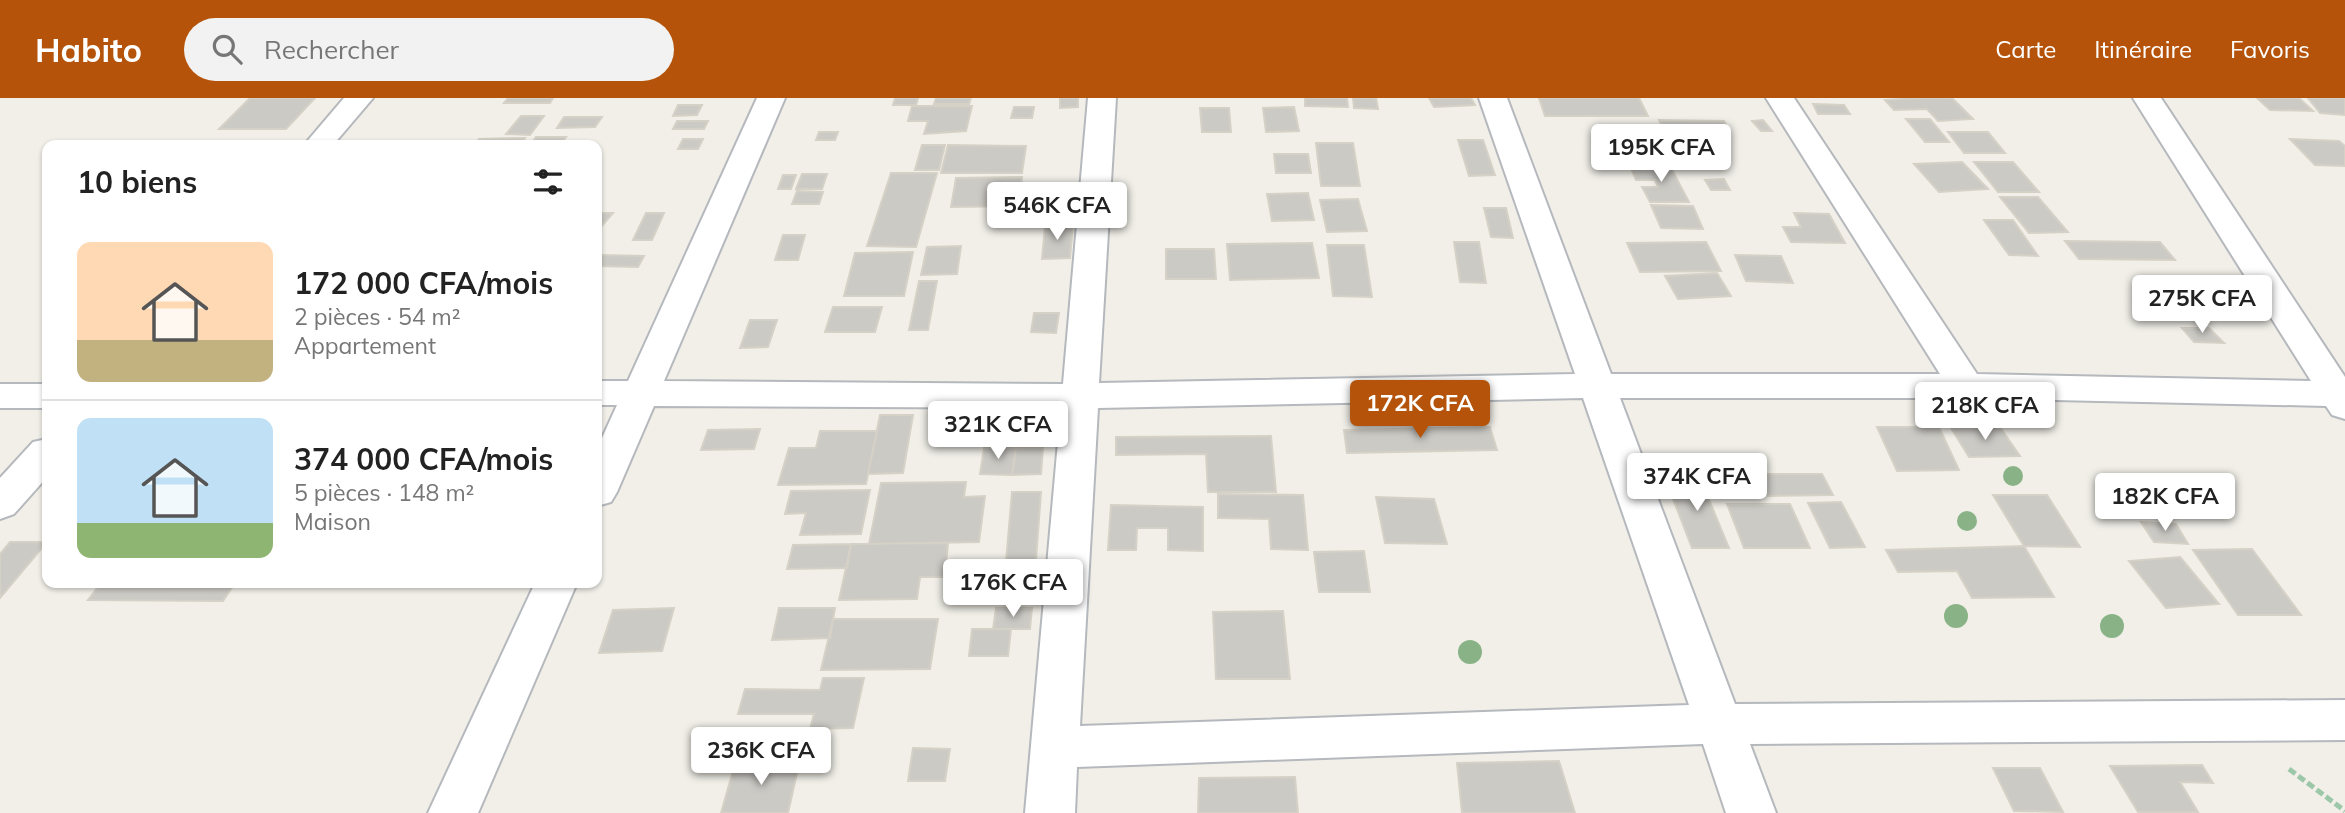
<!DOCTYPE html>
<html lang="fr">
<head>
<meta charset="utf-8">
<style>
	:root { --surface:#fff; --page:#f2f2f2; --text:#222; --muted:#767676; --line:#e0e0e0; --accent:#b45309 }
	body { margin:0; font-family:Mulish,sans-serif; background:var(--page); color:var(--text); height:100vh; display:flex; flex-direction:column; font-size:26px; white-space:nowrap }
	* { box-sizing:border-box; margin:0 }
	p { font-size:23px; color:var(--muted) }
	.icon { flex:none; width:38px; height:38px; fill:none; stroke:currentColor; stroke-width:2; stroke-linecap:round; stroke-linejoin:round }
	.map { position:relative; flex:1; overflow:hidden }
	.sheet { position:absolute; left:42px; top:42px; width:560px; height:448px; display:flex; flex-direction:column; background:var(--surface); border-radius:14px; box-shadow:0 2px 5px #0004 }
	.sheet>* { flex:none }
	.price { position:absolute; translate:-50% -60px; padding:0 16px; border-radius:7px; background:#fff; color:#222; font-size:23px; line-height:46px; filter:drop-shadow(0 2px 4px #0008) }
	.price::after { content:''; position:absolute; left:50%; top:42px; width:21px; height:16px; margin-left:-10px; background:inherit; clip-path:polygon(0 0,100% 0,50% 100%) }
	.price.selected { background:var(--accent); color:#fff }
	ul { padding:0; list-style:none }
	li { display:flex; align-items:center; gap:21px; height:175px; padding:0 35px }
	li+li { border-top:2px solid var(--line) }
	li span { display:grid; place-items:center; flex:none; width:196px; height:140px; border-radius:14px; color:#555 }
	li>.icon { margin-inline-start:auto }
	span .icon { width:84px; height:84px; fill:#fffc; stroke-width:1 }
	li b { font-size:30px }
	h2 { display:flex; justify-content:space-between; align-items:center; height:84px; padding:0 35px; font-size:30px }
	header { display:flex; align-items:center; gap:42px; box-sizing:border-box; height:98px; padding:0 35px; background:var(--accent); color:#fff }
	header strong { font-size:33px }
	nav { display:flex; gap:38px; margin-inline-start:auto; font-size:24px }
	.search { width:490px; height:63px; background:var(--page); display:flex; align-items:center; gap:18px; box-sizing:border-box; padding:0 24px; border-radius:38px; color:var(--muted); font-size:26px }
	.map>svg:first-child { display:block }
	.building { fill:#cccac5; stroke:#d6d1c6; stroke-width:2 }
	.lines { fill:none; stroke-linecap:round; stroke-linejoin:round }
	.minor-casing { stroke:#b5b8bc; stroke-width:4 }
	.path { stroke:#9cc7a9; stroke-width:5; stroke-dasharray:8 3.5; stroke-linecap:butt }
	.minor { fill:#fff; fill-rule:evenodd }
	.tree { fill:#89b387 }
</style>
</head>
<body>
<header>
<strong>Habito</strong>
<div class="search"><svg class="icon" aria-label="search" viewBox="0 0 24 24"><circle cx="10" cy="10" r="6"/><path d="M15 15l6 6"/></svg>Rechercher</div>
<nav><a>Carte</a><a>Itinéraire</a><a>Favoris</a></nav>
</header>
<div class="map">
<svg width="2345" height="715" viewBox="0 0 2345 715">
	<rect width="100%" height="100%" fill="#f1efe8"/>
	<path class="building" d="M250 0H315L286 31H219Z
		M508 0H553L550 5H504Z
		M895 0H918L916 7H893Z
		M936 0H971L969 6H934Z
		M1060 0H1078V9L1060 10Z
		M1305 0H1347L1348 9 1305 8Z
		M1353 0H1376L1378 11 1354 10Z
		M1429 0H1471L1475 7 1434 9Z
		M1539 0H1639L1648 18H1545Z
		M1918 0H1952L1973 21 1938 23 1927 11 1894 12 1885 2Z
		M2257 0H2299L2313 13 2270 12Z
		M2308 0H2345V17L2320 15Z
		M1813 6 1844 7 1850 16H1818Z
		M678 7H702L697 17 673 18Z
		M912 8H972L966 33 924 36 928 23H908Z
		M1014 9H1034L1032 20H1011Z
		M1294 9 1299 33 1266 34 1263 10Z
		M1200 10H1229L1231 34H1202Z
		M521 18H544L530 37 506 36Z
		M564 19H602L595 29 557 30Z
		M1906 21H1930L1949 44H1925Z
		M1659 22 1724 23 1730 34H1665Z
		M1763 22 1772 33H1761L1752 23Z
		M677 23H708L704 31H673Z
		M1649 31 1668 65H1631L1614 32Z
		M819 34H838L835 42H816Z
		M1948 34H1988L2005 55H1964Z
		M536 39H566L560 47H530Z
		M525 40 521 47H475L479 41Z
		M683 41H703L698 51H678Z
		M2290 41 2339 43 2345 48V68L2315 67Z
		M1458 42H1483L1495 77 1469 78Z
		M1316 45H1353L1360 88H1321Z
		M922 47H945L939 72H915Z
		M948 47 1026 48 1022 75H941Z
		M1274 56H1308L1311 75H1276Z
		M1962 64 1988 91 1939 94 1914 66Z
		M1974 64H2013L2039 94H1998Z
		M1630 68H1670L1689 104H1650L1642 89H1658L1655 82H1636Z
		M891 75H937L916 149 867 148Z
		M802 76H827L822 91H796Z
		M783 77H796L791 91H778Z
		M1022 79 1019 108 951 109 956 80Z
		M1724 81 1730 92H1711L1705 82Z
		M797 93 823 94 819 106H792Z
		M1308 95 1314 122 1272 123 1267 96Z
		M2000 99H2038L2068 134 2029 135Z
		M1358 101 1367 133 1327 134 1320 102Z
		M1651 107 1693 108 1703 131 1661 130Z
		M1484 110H1506L1513 140 1491 139Z
		M597 115H613L600 130H597Z
		M646 115H664L652 142H633Z
		M1794 115 1829 116 1845 145 1791 144 1783 129H1801Z
		M1984 122H2013L2038 158 2009 157Z
		M1045 128H1073L1070 160 1042 161Z
		M783 137H805L798 162H775Z
		M2065 143 2160 144 2175 162 2079 161Z
		M1454 144H1479L1486 185 1460 184Z
		M1706 144 1721 173 1640 174 1627 145Z
		M1312 145 1319 180 1230 182 1227 146Z
		M1327 147H1364L1372 199 1333 198Z
		M961 148 957 176 921 177 927 149Z
		M1166 151H1214L1216 181H1166Z
		M913 154 904 198H844L855 155Z
		M600 157 644 158 638 169 597 168Z
		M1735 157 1781 158 1793 185 1746 183Z
		M1717 175 1731 198 1678 201 1665 178Z
		M919 183H937L928 232H909Z
		M2174 192 2199 193 2212 208 2187 207Z
		M833 209H882L875 234H825Z
		M1034 215H1059L1056 235 1031 234Z
		M750 222H777L768 249 740 250Z
		M2182 230H2209L2224 245 2194 244Z
		M880 317H913L903 375 868 376Z
		M1490 329 1497 352 1347 355 1344 332Z
		M1877 329H1939L1959 372 1897 373Z
		M2000 329 2020 358 1969 359 1951 330Z
		M760 331 754 351 701 352 708 332Z
		M820 333H877L866 386 778 387 789 350H816Z
		M1271 338 1276 394H1208L1206 356 1116 357V339Z
		M984 350H1016L1012 377 980 376Z
		M1016 350H1043L1041 376 1012 377Z
		M1757 376H1822L1833 397 1768 398Z
		M1665 380H1700L1729 450H1692Z
		M966 384 964 399 985 398 979 444 869 446 881 385Z
		M870 392 861 436 800 437 806 415 785 416 791 393Z
		M1012 394H1041L1035 475H1005Z
		M1218 396 1303 397 1308 452 1271 451 1269 421 1218 420Z
		M1993 397H2047L2080 449 2024 448Z
		M1376 399 1434 401 1447 446 1385 445Z
		M2187 399H2211L2229 419 2206 420Z
		M1841 404 1865 449 1830 450 1808 405Z
		M1727 406H1790L1810 450H1744Z
		M1111 407 1203 409V453L1168 452V430H1137L1136 452H1108Z
		M2141 424 2176 426 2188 446 2154 444Z
		M10 444H47L0 500V456Z
		M948 445 945 479H920L917 501 839 502 851 446Z
		M851 446 847 470 787 471 793 447Z
		M2024 448 2054 499 1972 500 1957 473 1898 474 1886 452Z
		M2252 451 2301 517H2238L2193 452Z
		M1364 453 1370 494H1319L1314 454Z
		M2180 459 2219 506 2166 510 2129 463Z
		M101 485H235L223 503 88 502Z
		M674 510 662 553 599 555 613 512Z
		M779 510H835L830 540 772 542Z
		M996 510H1032L1030 531H993Z
		M1283 513 1290 581H1216L1213 514Z
		M833 521H938L930 571 821 572Z
		M972 531H1011L1008 558H969Z
		M823 580H864L853 630 810 631 814 616H738L745 591 820 592Z
		M913 650 950 651 945 683H908Z
		M736 662H800L788 715H721Z
		M1559 663 1575 715H1462L1457 665Z
		M2202 667 2213 685 2180 684 2198 714H2138L2110 668Z
		M1993 670H2040L2063 714 2014 713Z
		M1295 679 1298 715H1198L1199 680Z"/>
	<g class="lines">
		<defs>
			<path id="minor" d="M344 0H373L333 47H304Z
				M757 0H785L664 283 1063 286 1088 0H1116L1099 285 1575 276 1479 0H1507L1611 276H1940L1766 0H1794L1977 276 2311 283 2133 0H2161L2345 279V321L2332 317 2326 308 1966 300H1620L1735 606 2345 602V642L1750 646 1776 715H1726L1703 646 1077 669 1075 715H1025L1061 310 654 308 617 394 611 404 597 408V351L617 307H597V283H628ZM1583 300 1689 607 1080 628 1098 310Z
				M0 286H47V310H0Z
				M47 341V379L14 416 0 421V380L33 344Z
				M535 485H577L478 715H428Z"/>
		</defs>
		<use href="#minor" class="minor-casing"/>
		<path class="path" d="M2289 671 2345 713"/>
		<use href="#minor" class="minor"/>
	</g>
	<g class="tree">
		<circle cx="2013" cy="378" r="10"/>
		<circle cx="1720" cy="383" r="10"/>
		<circle cx="1967" cy="423" r="10"/>
		<circle cx="1956" cy="518" r="12"/>
		<circle cx="2112" cy="528" r="12"/>
		<circle cx="1470" cy="554" r="12"/>
	</g>
</svg>
<b class="price" style="left:1661px;top:86px">195K CFA</b>
<b class="price" style="left:1057px;top:144px">546K CFA</b>
<b class="price" style="left:2202px;top:237px">275K CFA</b>
<b class="price selected" style="left:1420px;top:342px">172K CFA</b>
<b class="price" style="left:1985px;top:344px">218K CFA</b>
<b class="price" style="left:998px;top:363px">321K CFA</b>
<b class="price" style="left:1697px;top:415px">374K CFA</b>
<b class="price" style="left:2165px;top:435px">182K CFA</b>
<b class="price" style="left:1013px;top:521px">176K CFA</b>
<b class="price" style="left:761px;top:689px">236K CFA</b>
<section class="sheet">
<h2>10 biens<svg class="icon" aria-label="filters" viewBox="0 0 24 24"><path d="M4 7h16M4 17h16"/><circle cx="9" cy="7" r="2"/><circle cx="15" cy="17" r="2"/></svg></h2>
<ul>
<li><span style="background:linear-gradient(#ffd9b3 70%,#c2b280 0)"><svg class="icon" aria-label="home" viewBox="0 0 24 24"><path d="M3 11l9-7 9 7M6 9v11h12V9"/></svg></span><div><b>172 000 CFA/mois</b><p>2 pièces · 54 m²</p><p>Appartement</p></div></li>
<li><span style="background:linear-gradient(#bfe0f5 75%,#8fb573 0)"><svg class="icon" aria-label="home" viewBox="0 0 24 24"><path d="M3 11l9-7 9 7M6 9v11h12V9"/></svg></span><div><b>374 000 CFA/mois</b><p>5 pièces · 148 m²</p><p>Maison</p></div></li>
</ul>
</section>
</div>
</body>
</html>
